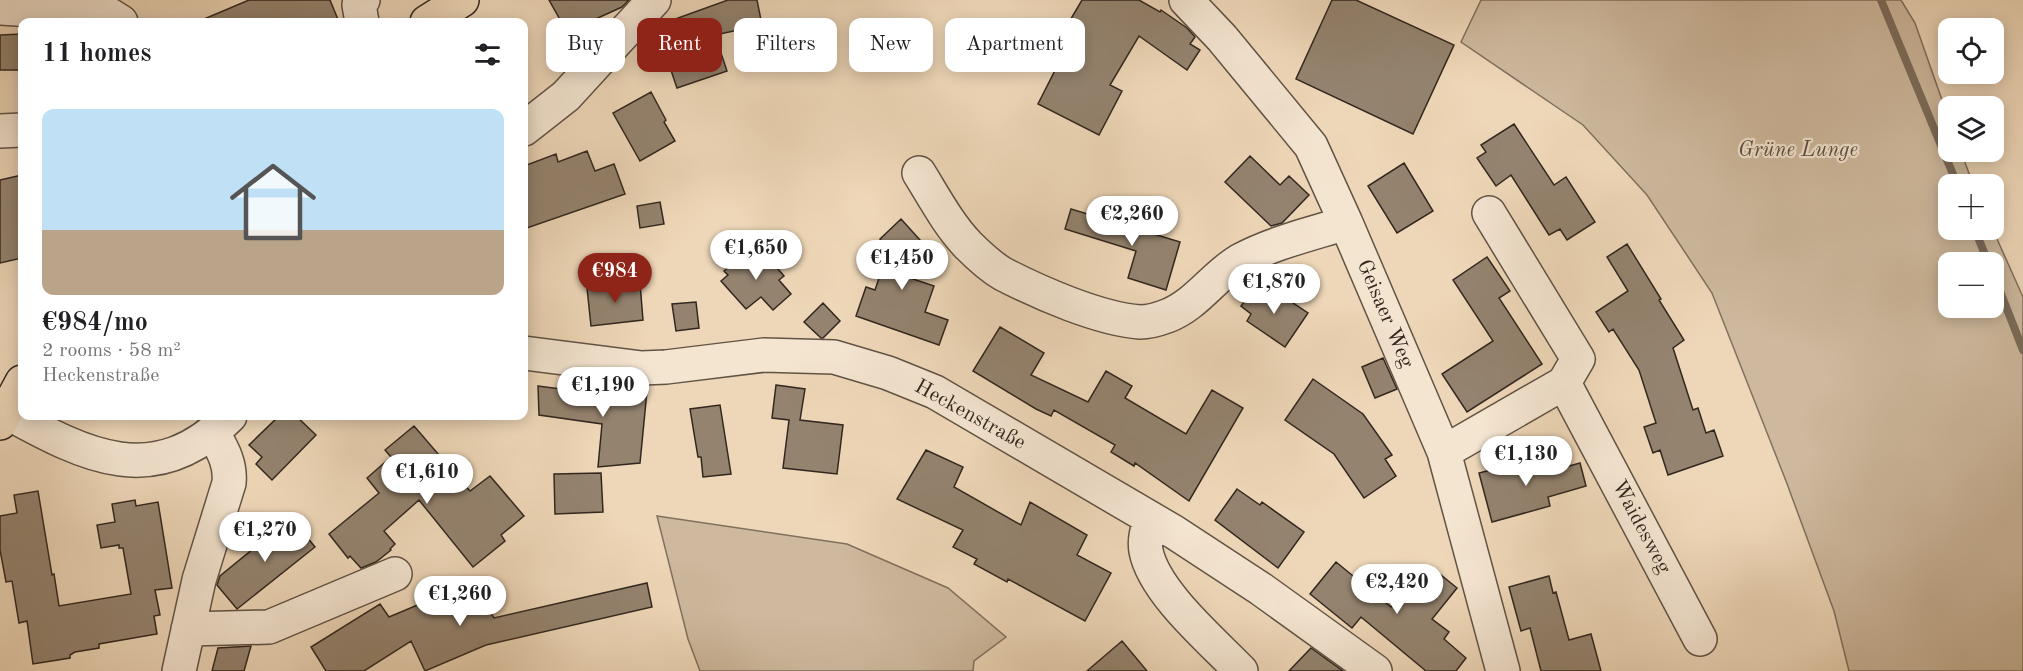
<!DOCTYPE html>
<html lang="en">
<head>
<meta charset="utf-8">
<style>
	:root { --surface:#fff; --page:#f6f6f6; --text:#202124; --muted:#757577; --line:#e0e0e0; --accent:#8f2418 }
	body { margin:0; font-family:"Old Standard TT",serif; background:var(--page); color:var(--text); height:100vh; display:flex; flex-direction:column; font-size:22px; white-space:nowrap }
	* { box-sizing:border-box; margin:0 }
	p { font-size:20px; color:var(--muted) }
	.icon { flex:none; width:33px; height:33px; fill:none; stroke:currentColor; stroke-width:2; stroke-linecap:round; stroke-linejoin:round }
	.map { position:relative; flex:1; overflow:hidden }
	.drawer { position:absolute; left:18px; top:18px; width:510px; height:402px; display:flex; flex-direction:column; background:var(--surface); border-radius:12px; box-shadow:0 3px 15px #0003 }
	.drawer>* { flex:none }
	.banner { position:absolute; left:546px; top:18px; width:570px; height:54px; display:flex; gap:12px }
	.fabs { position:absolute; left:1938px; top:18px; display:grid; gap:12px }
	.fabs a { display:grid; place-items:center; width:66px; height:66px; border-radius:12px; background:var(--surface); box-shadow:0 3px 15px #0003; font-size:30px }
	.price { position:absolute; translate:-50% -51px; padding:0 14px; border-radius:21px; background:#fff; color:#222; font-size:20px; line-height:39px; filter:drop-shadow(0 2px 3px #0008) }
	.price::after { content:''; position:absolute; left:50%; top:36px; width:18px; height:14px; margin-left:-9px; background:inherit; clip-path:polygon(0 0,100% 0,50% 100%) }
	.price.selected { background:var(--accent); color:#fff }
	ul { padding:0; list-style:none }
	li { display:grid; align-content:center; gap:12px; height:318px; padding:0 24px }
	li+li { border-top:2px solid var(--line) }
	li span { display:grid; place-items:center; height:186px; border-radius:12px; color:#555 }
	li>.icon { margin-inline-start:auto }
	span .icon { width:108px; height:108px; fill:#fffc; stroke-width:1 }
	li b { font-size:26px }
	h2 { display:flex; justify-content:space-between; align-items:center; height:72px; padding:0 24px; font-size:26px }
	.chip { padding:0 21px; border-radius:12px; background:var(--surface); box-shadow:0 3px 15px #0003; font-size:21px; line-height:54px }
	.chip.selected { background:var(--accent); color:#fff }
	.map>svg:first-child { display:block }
	.green { fill:#ceb99e; stroke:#80705e; stroke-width:1.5; fill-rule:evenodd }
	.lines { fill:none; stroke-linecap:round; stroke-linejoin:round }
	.stream { stroke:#7c6d5c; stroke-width:8 }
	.building { fill:#94836f; stroke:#32271f; stroke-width:1.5 }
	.minor-casing { stroke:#615345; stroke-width:36 }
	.major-casing { stroke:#32271f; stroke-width:36 }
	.minor { stroke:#f4e5d1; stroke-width:33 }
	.major { stroke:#eed7b8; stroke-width:33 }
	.labels { text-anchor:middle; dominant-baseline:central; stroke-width:4.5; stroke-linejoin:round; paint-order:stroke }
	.park-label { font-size:21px; font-style:italic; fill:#594c3f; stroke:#f4e5d1 }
	.street-label { font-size:21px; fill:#32271f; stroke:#f4e5d1 }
</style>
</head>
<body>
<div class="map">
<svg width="2023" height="671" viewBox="0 0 2023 671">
	<rect width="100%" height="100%" fill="#eed7b8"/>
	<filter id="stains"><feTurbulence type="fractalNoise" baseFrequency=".00333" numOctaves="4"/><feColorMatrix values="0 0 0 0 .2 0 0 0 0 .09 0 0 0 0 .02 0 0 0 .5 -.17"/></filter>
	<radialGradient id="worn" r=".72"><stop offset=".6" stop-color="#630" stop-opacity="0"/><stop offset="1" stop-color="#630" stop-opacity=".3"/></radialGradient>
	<path class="green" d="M1481 0H1901L1915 23 1948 117V152H1961L1973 184H1948V230H1993L2023 297V671H1849L1834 611 1786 481 1712 293 1647 195 1583 125 1461 42ZM1948 262H1994V308H1948Z
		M657 516 847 544 948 588 1006 637 974 661 973 671H700L688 639Z"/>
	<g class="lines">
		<path class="stream" d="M1881 0 1957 184
			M1975 230 1988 262
			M1994 276 2023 350"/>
	</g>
	<path class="building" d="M249 0H330L339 22H197Z
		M549 0H629L622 7 567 32Z
		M728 0H757L762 25 715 35 727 71 677 88 656 26Z
		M1082 0H1139L1160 12 1161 10 1187 28 1195 37 1190 44 1200 50 1187 70 1139 36 1110 85 1122 91 1099 135 1038 104 1077 27 1069 22Z
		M1332 0H1356L1454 45 1413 134 1296 79Z
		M22 34V70H0V35Z
		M651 92 666 120 664 122 675 141 640 161 613 113Z
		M1514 124 1554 185 1566 177 1595 222 1567 240 1560 229 1549 235 1511 175 1496 186 1477 158 1486 152 1481 145Z
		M587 151 595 171 614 164 625 194 524 229V166L556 154 558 162Z
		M1250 156 1280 185 1289 176 1309 195 1282 223 1271 226 1225 182Z
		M1404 163 1433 211 1397 233 1368 186Z
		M22 175V258L0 263V180Z
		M660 202 664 224 640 228 637 206Z
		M1071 209 1180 242 1166 290 1128 278 1136 251 1065 229Z
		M901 219 929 250 901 275 934 286 925 312 948 320 939 345 856 316 866 287 875 290 889 249 880 239Z
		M1627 244 1661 299 1659 300 1684 340 1673 348 1693 410 1698 408 1706 433 1714 430 1723 456 1668 475 1660 450 1653 453 1644 427 1656 423 1639 370 1613 329 1609 332 1596 312 1628 291 1607 257Z
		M760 248 784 276 779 280 791 294 773 310 761 297 746 309 721 281 728 275 724 271 741 256 745 261Z
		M1487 257 1510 291 1499 298 1542 364 1467 412 1442 374 1493 341 1453 280Z
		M640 283 643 320 591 326 587 288Z
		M1255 286 1277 299 1281 295 1308 313 1285 347 1247 321 1251 314 1241 306Z
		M696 302 699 328 676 331 672 304Z
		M823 303 840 321 823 338H821L804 322Z
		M1000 327 1044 353 1031 375 1088 402 1106 371 1132 386 1125 398 1186 434 1212 390 1243 408 1189 501 1135 463 1134 466 1111 452 1115 445 1054 410 1051 416 1036 409 973 371Z
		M1383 358 1397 389 1375 398 1362 367Z
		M1313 379 1363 414 1392 455 1385 459 1396 476 1364 498 1334 454 1285 420Z
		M776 385 805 389 800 420 843 425 837 474 783 468 789 420 772 418Z
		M538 386 591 393V388L647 391 640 463 598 467 602 424 539 415Z
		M720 405 731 474 703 477 701 457H698L690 409Z
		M279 416H296L316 435 272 480 256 464 262 457 249 445Z
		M414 426 470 491 490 476 524 516 501 535 505 541 473 567 419 500 384 531 395 544 390 549 391 550 376 562 361 568 350 556 348 558 329 534 379 493 367 478 391 457 385 450Z
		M926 450 963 467 954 487 1021 525 1030 502 1087 535 1077 555 1111 573 1085 621 1008 579 1007 582 974 564 977 559 953 547 963 530 897 499Z
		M1537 458 1541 474 1580 463 1586 486 1548 497 1550 506 1492 522 1479 473Z
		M601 473 603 512 555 514 554 474Z
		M1237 489 1260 505 1262 502 1304 532 1278 568 1215 520Z
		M38 491 52 575 54 574 59 606 131 594 123 548H119V545L101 548 97 525 115 522 112 504 135 500 136 506 158 502 172 588 155 590 160 615 154 616 157 634 99 644V648L75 652 70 655V658L33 664 27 621 19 623 12 581 6 582 0 550V516L17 513 14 495Z
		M291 518 315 547 237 609 217 585 220 576Z
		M1336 562 1391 607 1401 594 1405 597 1430 566 1457 588 1432 619 1449 632 1444 639 1466 658 1456 671H1426L1361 617 1352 628 1310 594Z
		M1549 576 1553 593 1556 592 1569 640 1591 634 1601 671H1541L1530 628 1521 631 1509 587Z
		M470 583 494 618 647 583 652 607 486 645 425 671 411 641 364 671H326L311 647 380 604 389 617Z
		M1122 641 1147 671H1087Z
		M251 646 244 671H212L218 648Z
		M1311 648 1343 671H1289Z"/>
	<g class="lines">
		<defs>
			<path id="minor" d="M1186 0 1222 38 1311 146 1346 223 1444 452 1503 671
				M0 8 110 15 121 22
				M362 22 359 5 363 0
				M524 129 566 96 654 0
				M0 131 22 130
				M919 173C934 197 948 224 968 245 978 255 991 267 1003 274 1040 293 1099 319 1140 322 1148 322 1159 319 1167 316 1196 305 1213 277 1239 261 1272 243 1311 234 1346 223
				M524 353 642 368 666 367 764 355 834 357 888 373 935 392 1174 532 1261 589 1375 671
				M1564 383 1700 639
				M6 412C86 456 155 492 230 416
				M1444 452 1564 383 1578 359 1489 213
				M1151 519C1147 530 1144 539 1146 551 1154 592 1212 641 1241 671
				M188 629 269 627 395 574
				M179 671 199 580 229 483C231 463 222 449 213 433"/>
			<path id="major" d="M427 22 462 0
				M0 423 22 382"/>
		</defs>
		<use href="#minor" class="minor-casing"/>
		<use href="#major" class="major-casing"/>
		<use href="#minor" class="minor"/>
		<use href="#major" class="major"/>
	</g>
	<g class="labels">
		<g class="park-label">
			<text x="1798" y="150">Grüne Lunge</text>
		</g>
		<g class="street-label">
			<text transform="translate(1385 314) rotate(67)">Geisaer Weg</text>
			<text transform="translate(970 415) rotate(29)">Heckenstraße</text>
			<text transform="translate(1641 527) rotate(62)">Waidesweg</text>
		</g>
	</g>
	<rect width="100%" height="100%" filter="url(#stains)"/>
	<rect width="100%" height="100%" fill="url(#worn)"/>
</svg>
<div class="fabs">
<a><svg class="icon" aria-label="locate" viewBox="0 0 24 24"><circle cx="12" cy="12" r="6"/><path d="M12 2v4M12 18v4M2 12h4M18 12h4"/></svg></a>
<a><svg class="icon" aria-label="layers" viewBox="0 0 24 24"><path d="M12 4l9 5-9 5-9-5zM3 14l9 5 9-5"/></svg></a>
<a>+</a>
<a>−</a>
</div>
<b class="price" style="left:1132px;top:247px">€2,260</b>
<b class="price" style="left:756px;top:281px">€1,650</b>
<b class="price" style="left:902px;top:291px">€1,450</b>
<b class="price selected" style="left:615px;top:304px">€984</b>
<b class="price" style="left:1274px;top:315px">€1,870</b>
<b class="price" style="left:603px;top:418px">€1,190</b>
<b class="price" style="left:1526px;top:487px">€1,130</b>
<b class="price" style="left:427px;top:505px">€1,610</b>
<b class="price" style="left:265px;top:563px">€1,270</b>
<b class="price" style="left:1397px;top:615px">€2,420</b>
<b class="price" style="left:460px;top:627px">€1,260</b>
<div class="banner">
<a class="chip">Buy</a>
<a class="chip selected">Rent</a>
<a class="chip">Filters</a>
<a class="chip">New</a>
<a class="chip">Apartment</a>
</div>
<section class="drawer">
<h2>11 homes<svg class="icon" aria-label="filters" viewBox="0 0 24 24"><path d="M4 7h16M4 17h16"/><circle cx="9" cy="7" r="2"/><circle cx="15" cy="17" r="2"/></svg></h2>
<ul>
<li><span style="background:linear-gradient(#bfe0f5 65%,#b9a48a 0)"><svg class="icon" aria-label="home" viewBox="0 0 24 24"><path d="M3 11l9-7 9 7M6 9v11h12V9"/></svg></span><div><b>€984/mo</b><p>2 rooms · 58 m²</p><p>Heckenstraße</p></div></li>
</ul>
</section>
</div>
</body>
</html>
